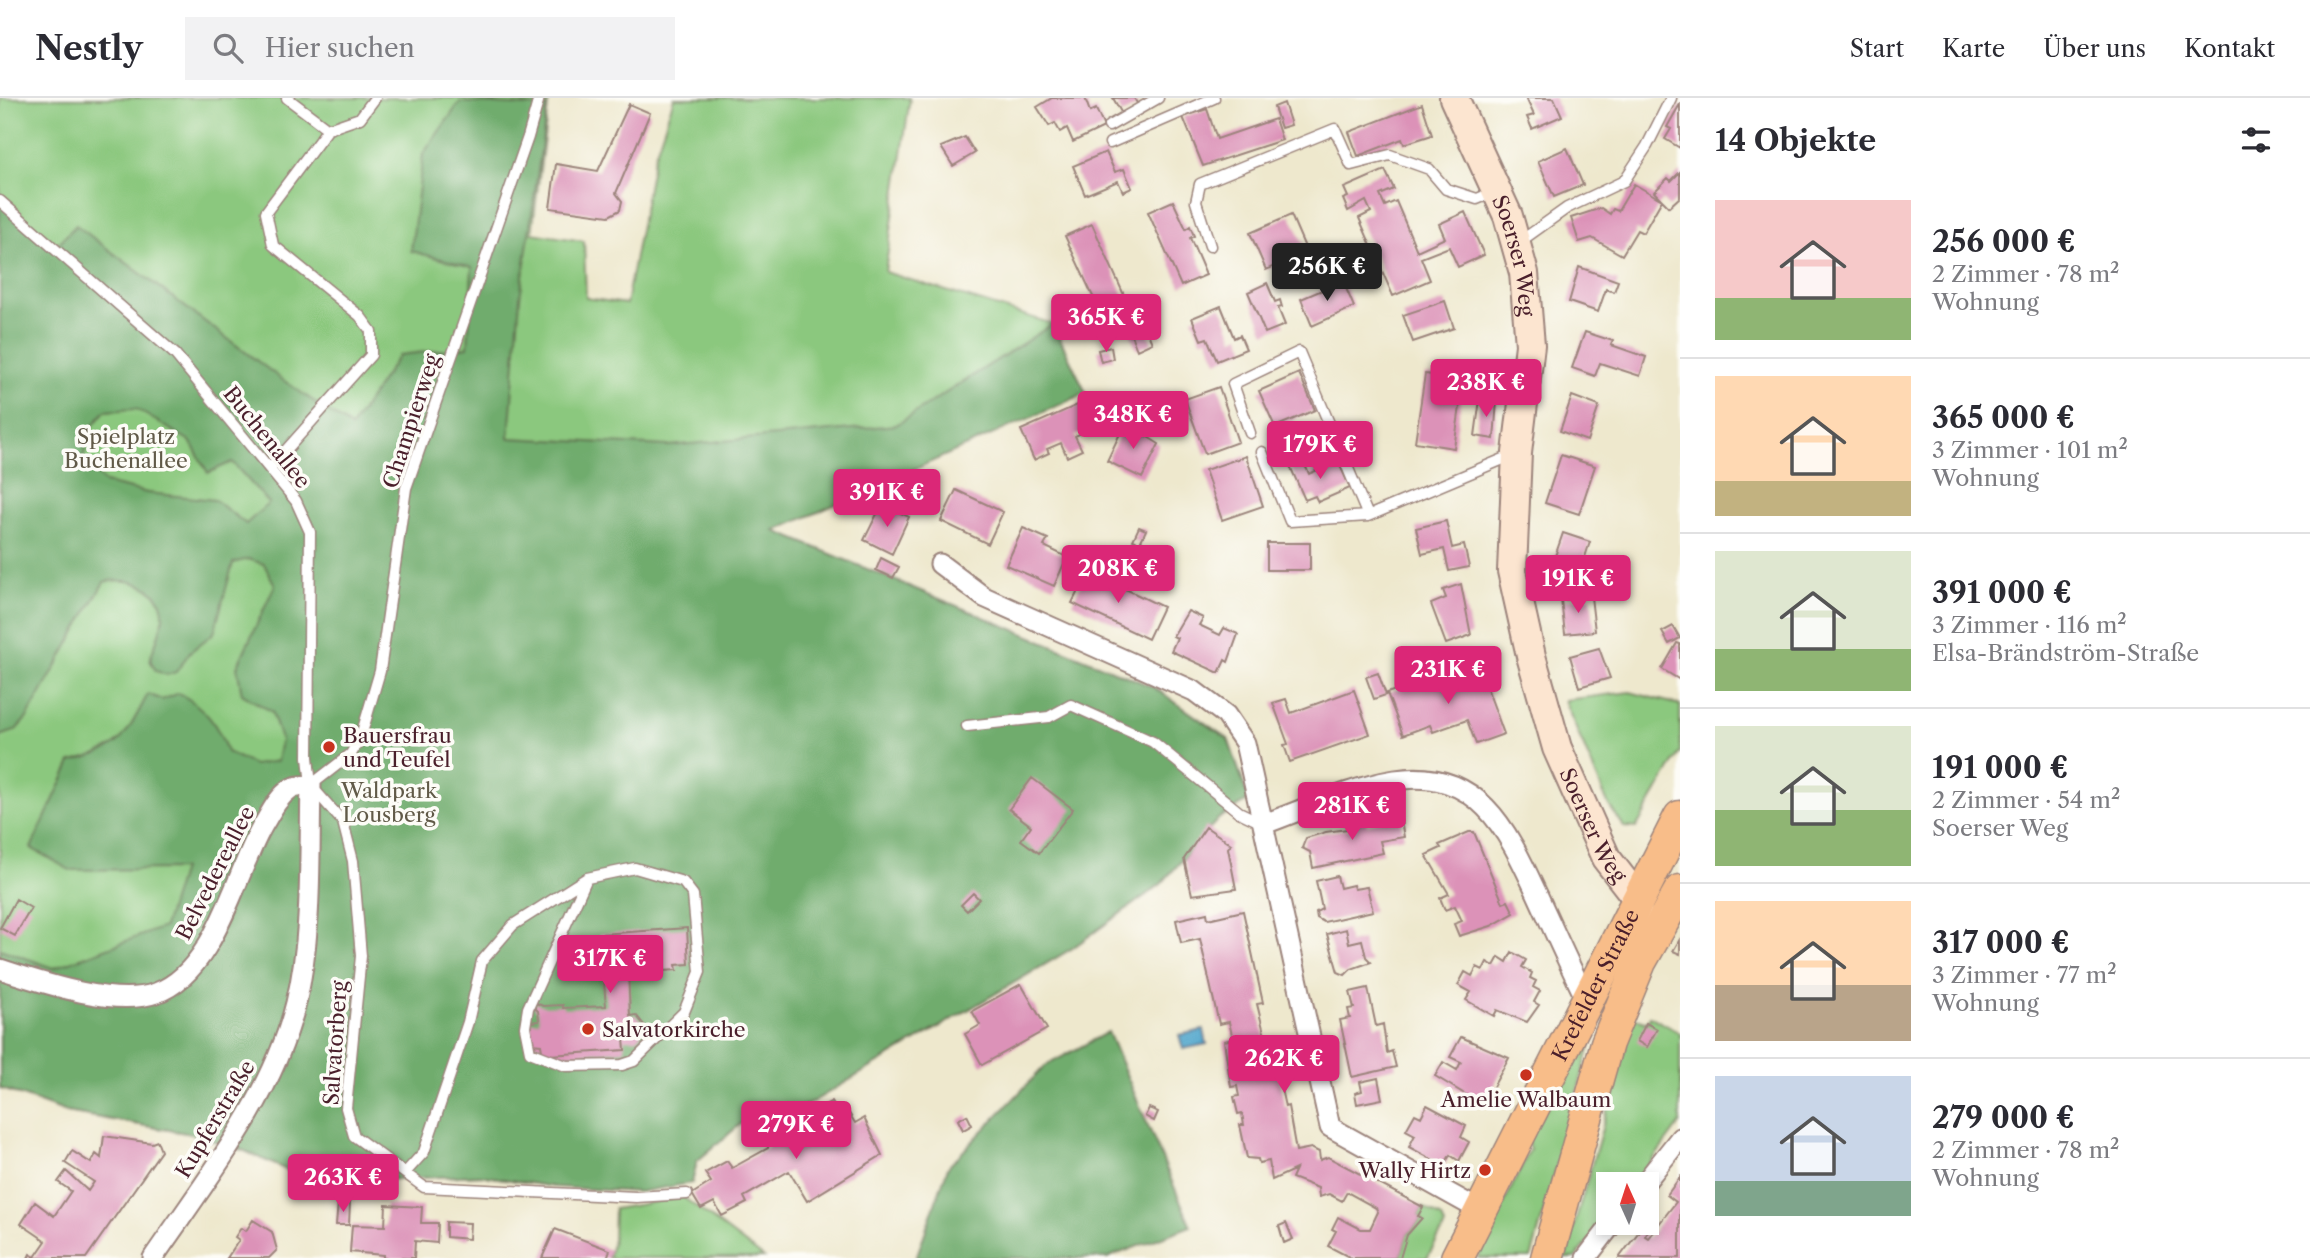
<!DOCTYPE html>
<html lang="de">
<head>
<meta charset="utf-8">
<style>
	:root { --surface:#fff; --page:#f2f2f3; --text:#2b2b33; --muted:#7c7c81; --line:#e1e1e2; --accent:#db2777 }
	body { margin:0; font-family:"Libre Caslon Text",serif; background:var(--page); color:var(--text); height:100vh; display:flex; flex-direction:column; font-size:26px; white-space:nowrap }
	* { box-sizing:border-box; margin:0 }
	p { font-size:23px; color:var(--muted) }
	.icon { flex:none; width:38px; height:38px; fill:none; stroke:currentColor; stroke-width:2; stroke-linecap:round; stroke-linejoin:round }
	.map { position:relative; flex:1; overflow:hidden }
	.details { display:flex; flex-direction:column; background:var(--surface); width:630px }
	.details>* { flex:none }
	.needle { width:46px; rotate:357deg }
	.tools { position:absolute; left:1596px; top:1074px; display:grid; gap:14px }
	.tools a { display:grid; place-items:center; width:63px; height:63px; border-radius:0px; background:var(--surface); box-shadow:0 4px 10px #0003; font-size:35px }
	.price { position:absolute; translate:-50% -60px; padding:0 16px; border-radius:7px; background:var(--accent); color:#fff; font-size:23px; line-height:46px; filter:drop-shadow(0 2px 4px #0008) }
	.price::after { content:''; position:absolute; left:50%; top:42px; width:21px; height:16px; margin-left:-10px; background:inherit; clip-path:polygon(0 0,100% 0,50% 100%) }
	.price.selected { background:#222; color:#fff }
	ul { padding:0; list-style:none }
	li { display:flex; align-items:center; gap:21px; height:175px; padding:0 35px }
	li+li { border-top:2px solid var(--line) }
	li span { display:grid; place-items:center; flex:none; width:196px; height:140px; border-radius:0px; color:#555 }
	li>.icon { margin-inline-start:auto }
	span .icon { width:84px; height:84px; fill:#fffc; stroke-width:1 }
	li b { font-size:30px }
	h2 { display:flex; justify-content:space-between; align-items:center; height:84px; padding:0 35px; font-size:30px }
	header { display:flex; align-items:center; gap:42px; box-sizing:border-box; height:98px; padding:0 35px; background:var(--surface); border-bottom:2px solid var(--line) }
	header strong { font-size:33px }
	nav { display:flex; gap:38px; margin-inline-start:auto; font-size:24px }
	.search { width:490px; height:63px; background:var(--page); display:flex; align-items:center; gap:18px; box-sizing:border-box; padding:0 24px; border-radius:0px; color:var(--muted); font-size:26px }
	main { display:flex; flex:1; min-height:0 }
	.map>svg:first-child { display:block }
	.green { fill:#8bc87e; stroke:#6a7454; stroke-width:2 }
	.forest { fill:#70ac6d; stroke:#5d664c; stroke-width:2; fill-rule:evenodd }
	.water { fill:#4ea4cb; stroke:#4c627b; stroke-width:2 }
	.building { fill:#dc92b8 }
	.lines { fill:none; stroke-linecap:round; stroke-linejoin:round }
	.lane-casing { stroke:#9c847c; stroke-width:13 }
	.street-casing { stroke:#9c847c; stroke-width:23 }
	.secondary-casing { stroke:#9c847c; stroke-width:32 }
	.primary-casing { stroke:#9c847c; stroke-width:35 }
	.lane { stroke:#fff; stroke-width:10 }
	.street { stroke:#fff; stroke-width:19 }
	.secondary { stroke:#fce5d0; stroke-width:28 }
	.primary { stroke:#f8bd89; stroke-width:32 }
	.poi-dot { fill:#c8321e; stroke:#fdfcf7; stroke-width:2.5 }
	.labels { text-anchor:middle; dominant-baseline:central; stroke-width:7; stroke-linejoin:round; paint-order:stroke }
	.street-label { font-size:21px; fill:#4a1f2b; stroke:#fdfcf7 }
	.park-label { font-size:21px; fill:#615a48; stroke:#fdfcf7 }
	.poi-label { font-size:21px; fill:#4a1f2b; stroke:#fdfcf7; text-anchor:start }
</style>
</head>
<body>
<header>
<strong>Nestly</strong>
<div class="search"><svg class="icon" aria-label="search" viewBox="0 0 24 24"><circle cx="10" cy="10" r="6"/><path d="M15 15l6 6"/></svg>Hier suchen</div>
<nav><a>Start</a><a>Karte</a><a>Über uns</a><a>Kontakt</a></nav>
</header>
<main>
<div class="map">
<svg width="1680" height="1160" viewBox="0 0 1680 1160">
	<rect width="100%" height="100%" fill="#fdfcf7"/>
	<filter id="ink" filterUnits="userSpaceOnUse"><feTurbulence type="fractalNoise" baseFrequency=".0143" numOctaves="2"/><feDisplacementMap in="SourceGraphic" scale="14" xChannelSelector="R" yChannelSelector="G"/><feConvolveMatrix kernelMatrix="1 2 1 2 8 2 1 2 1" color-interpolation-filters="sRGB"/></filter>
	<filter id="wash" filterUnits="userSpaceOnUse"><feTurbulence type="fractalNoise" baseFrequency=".00686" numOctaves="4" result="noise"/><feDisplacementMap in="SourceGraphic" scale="28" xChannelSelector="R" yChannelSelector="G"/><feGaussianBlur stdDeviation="1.57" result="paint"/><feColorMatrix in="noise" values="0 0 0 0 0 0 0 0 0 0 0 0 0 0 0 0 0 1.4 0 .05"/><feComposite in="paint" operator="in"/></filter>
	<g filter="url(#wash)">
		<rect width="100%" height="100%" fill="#eee8cd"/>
		<path class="green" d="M0 0H549L532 135 584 143 586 200 626 206 653 63 674 0H910L885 174 1053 226 1086 295 775 433 1153 589 1228 641 1249 702 1218 721 1161 786 1071 851 807 1007 744 1023 697 1063 692 1085 554 1089 480 1077 315 1085 245 1053 192 1036 67 1014 0 990Z
			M1630 594 1680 607V654L1636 730 1624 729 1608 706 1564 602Z
			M1613 882 1592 941 1531 1160H1478L1530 1051 1527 1044Z
			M1650 918 1680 935V1025L1634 1087H1608V1120L1575 1160H1565L1634 919 1646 925Z
			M683 1099 764 1160H608L613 1142 614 1111Z
			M1423 1109 1442 1120 1445 1128 1427 1160H1400L1407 1137 1422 1121 1418 1118Z"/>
		<path class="forest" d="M460 4 547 9 520 200 509 340 668 348 896 327 1053 226 1086 295 775 433 1153 589 1228 641 1249 702 1218 721 1161 786 1071 851 807 1007 744 1023 697 1063 692 1085 639 1094 554 1089 480 1077 315 1085 245 1053 192 1036 67 1014 0 990V851L54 870 164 829 182 771 70 772 31 750 71 664C122 652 125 639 148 596L162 602 179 595C205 610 218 626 227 654L254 667 277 663 281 642 272 614 242 596 237 569 275 487 264 466 248 461 233 465 214 535 190 554 176 574 167 577 156 573 150 562C153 549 163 531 163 518 164 487 126 479 104 484L27 620 15 633 0 638V100L57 147 76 127 280 280 351 329 399 257 468 249 472 169 411 153 423 56ZM136 311 190 343 208 375 232 364 269 405 246 426 215 402 148 395 105 385 83 360 91 330 105 313Z
			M1108 934 1191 1128 1107 1160H916L948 1069 1045 968Z"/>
		<path class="water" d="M1204 932 1207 946 1183 951 1179 937Z"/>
		<g id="blocks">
			<path class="building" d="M1052 0H1085L1090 14 1096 11 1104 29 1073 44 1067 30 1060 34 1055 25 1049 28 1037 9Z
				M1113 0H1134L1138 7 1122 16Z
				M1526 0H1554L1562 18 1532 31 1527 19 1534 17Z
				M1284 5 1291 27 1281 30 1274 9Z
				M629 6 650 15 616 95 622 103 620 112 609 118 550 110 556 66 598 73Z
				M1422 6 1432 37 1404 46 1402 41 1358 58 1349 34Z
				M1680 6V50L1665 41 1671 31 1667 29Z
				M1207 11 1217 41 1275 21 1282 42 1203 68 1183 19Z
				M965 39 975 55 953 68 941 49Z
				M1567 50 1583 87 1554 99 1538 63Z
				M1106 54 1115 74 1124 71 1132 90 1123 94 1118 83 1085 97 1073 68Z
				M1385 72 1394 91 1380 97 1385 108 1396 103 1417 153 1445 140 1439 126 1465 114 1484 157 1458 169 1449 149 1421 160 1430 182 1393 198 1359 120 1371 114 1366 103 1348 113 1343 101 1348 99 1344 90Z
				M1680 74V99L1669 109 1654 94 1668 80 1671 83Z
				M1634 86 1662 102 1643 135 1637 132 1622 157 1592 140 1579 144 1571 120 1601 110 1610 116 1613 111 1618 113Z
				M1173 103 1186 131 1190 128 1194 138 1190 140 1206 177 1181 188 1148 114Z
				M1291 117 1307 154 1266 172 1250 135Z
				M1092 126 1133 217 1107 229 1065 138Z
				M1579 169 1618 183 1614 194 1606 191 1598 214 1569 204Z
				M1343 183 1354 209 1312 228 1301 201Z
				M1267 185 1275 204 1280 202 1282 209 1278 210 1285 227 1265 235 1248 194Z
				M1445 203 1454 230 1413 244 1403 217Z
				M1221 208 1234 240 1240 237 1246 251 1217 263 1207 240 1201 242 1192 220Z
				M1144 226 1152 245 1137 252 1129 232Z
				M1585 234 1613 243 1611 247 1646 259 1640 278 1600 265 1595 278 1572 270Z
				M1111 249 1113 261 1101 264 1098 252Z
				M1299 275 1315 312 1275 329 1259 293Z
				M1425 276 1464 281 1454 350 1415 344Z
				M1219 289 1238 344 1205 356 1185 301Z
				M1572 298 1599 308 1587 343 1560 333Z
				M1480 301 1497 303 1494 341 1475 338Z
				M1082 305 1093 330 1075 338 1082 352 1067 359 1061 345 1047 351 1049 355 1034 362 1021 332Z
				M1125 325 1159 346 1142 380 1107 363Z
				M1561 357 1595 368 1579 416 1545 405Z
				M1246 358 1263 408 1222 422 1205 372Z
				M1303 363 1309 376 1338 363 1350 390 1318 404 1315 398 1305 402 1290 368Z
				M956 392 1003 414 988 446 941 423Z
				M882 406 909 419 892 456 864 442Z
				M1446 423 1452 450 1464 447 1469 469 1449 473 1444 451 1422 456 1416 430Z
				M1139 429 1146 432 1140 445 1133 442Z
				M1023 430 1048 441 1044 448 1067 459 1054 488 1006 467Z
				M1563 435 1590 444 1579 477 1552 467Z
				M1267 445H1310V472H1267Z
				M881 460 899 469 893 480 876 472Z
				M1088 473 1163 509 1148 541 1072 505Z
				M1461 486 1471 537 1446 546 1431 506 1446 500 1443 492Z
				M1591 499 1595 533 1565 536 1561 502Z
				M1188 513 1203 520 1199 527 1220 537 1224 530 1238 536 1228 564 1225 562 1219 575 1171 553 1177 540 1173 538Z
				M1673 528 1680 540 1669 546 1662 534Z
				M1677 545 1680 546V582L1662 571Z
				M1599 550 1610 580 1579 589 1570 558Z
				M1479 568 1504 636 1476 646 1467 622 1433 634 1430 627 1403 637 1387 595 1415 585 1417 590Z
				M1378 575 1386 597 1374 601 1366 579Z
				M1354 592 1370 636 1290 664 1284 647 1288 646 1273 605 1286 601 1291 615Z
				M1032 680 1073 711 1039 755 1021 742 1031 728 1009 711Z
				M1391 720 1392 724 1401 723 1404 739 1380 743 1383 755 1313 770 1310 754 1302 750 1306 740 1326 734 1355 730 1354 725 1366 722 1367 727Z
				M1206 729 1231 746 1228 750 1236 791 1192 797 1184 761Z
				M1469 734H1474L1503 805 1508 803 1514 815 1491 828 1459 838 1454 826 1462 823 1455 808 1445 812 1440 800 1449 796 1426 757 1441 750 1439 747Z
				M1337 778 1340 790 1353 787 1354 791 1367 789 1373 813 1324 824 1317 820 1316 814 1322 811 1316 783Z
				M973 795 979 801 967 813 961 807Z
				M16 801 31 810 15 838 0 830Z
				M1243 813 1263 905 1257 906 1269 955 1273 954 1285 1009 1288 1008 1296 1053 1311 1050 1319 1054 1320 1062 1328 1059 1423 1109 1418 1118 1422 1120 1407 1137 1400 1160H1351L1328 1148 1336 1133 1332 1131 1338 1119 1361 1131H1370L1378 1114 1376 1110 1347 1094 1342 1103 1329 1096 1319 1099 1318 1090 1292 1080 1296 1071 1272 1082 1269 1063 1259 1065 1258 1061 1247 1060 1240 1027H1244L1242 1015 1238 1016 1234 999 1239 998 1237 988 1231 989 1224 943 1233 941 1229 924 1219 926 1200 841 1181 845 1176 822 1207 815 1208 821Z
				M687 830 689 866 676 867 677 872 664 873V868L628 870 630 918 636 917 645 928 638 941H624L625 952 549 957 542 953 541 947 532 946 530 924 539 923 538 913 534 909 536 905 543 908 563 907V910L606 908 601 853 596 851 600 836Z
				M1346 831 1349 845 1362 842 1366 859 1371 864 1351 871 1345 877 1338 874 1327 836Z
				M1680 841V856L1673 853Z
				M1512 854 1526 862 1522 869 1532 875 1530 880 1536 883 1533 889 1540 893 1534 904 1539 907 1527 924 1497 912 1494 918 1466 902 1471 894 1458 887 1465 874 1472 878 1477 869 1483 872 1487 864 1494 868 1499 859 1507 864Z
				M1021 886 1047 931 982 967 965 936 980 927 972 913Z
				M1368 890 1376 928 1383 926 1387 955 1392 953 1396 969 1352 979 1340 922 1350 920 1348 911 1354 910 1350 894Z
				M1646 925 1657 931 1647 949 1637 943Z
				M1461 939 1509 960 1483 1007 1435 978 1443 964 1457 972 1461 964 1450 959Z
				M1378 980 1382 1001 1357 1006 1355 995 1362 993 1360 984Z
				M832 1003 838 1014 846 1010 855 1025 864 1020 882 1057 807 1103 789 1073 744 1099 747 1105 722 1118 714 1104 701 1111 692 1096 711 1084 705 1075 727 1063 732 1070 768 1050 769 1042 779 1036 787 1039 817 1023 812 1014Z
				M1427 1007 1466 1028 1461 1039 1469 1044 1459 1063 1450 1057 1444 1068 1409 1049 1415 1037 1406 1032 1415 1016 1421 1019Z
				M1149 1010 1158 1014 1154 1023 1145 1018Z
				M967 1017 972 1027 963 1032 958 1022Z
				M104 1038 152 1045 157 1043 161 1053 86 1160H28L30 1156 35 1159 46 1143 21 1126 35 1104 54 1118 71 1093 58 1084 66 1073 88 1093 94 1084 65 1065 72 1053 91 1065 96 1056 101 1060Z
				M1680 1079V1160H1619L1644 1127 1649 1131 1645 1138 1648 1140 1676 1104 1667 1097Z
				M338 1104H350L349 1127H336Z
				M386 1107 422 1109 421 1125H438L437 1145 415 1143 414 1160H383V1157L350 1154 352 1127 385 1128Z
				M253 1122 272 1134 277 1152 269 1160H227L239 1142 235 1139 241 1130 246 1133Z
				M446 1124 470 1125 469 1141 446 1139Z
				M1286 1125 1293 1141 1284 1145 1279 1128Z
				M555 1131 610 1152 607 1160H542Z"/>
		</g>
	</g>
	<g filter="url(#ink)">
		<use href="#blocks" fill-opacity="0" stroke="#9c847c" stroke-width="2"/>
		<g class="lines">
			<defs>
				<path id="lane" d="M287 0 328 31
					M1109 28 1158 0
					M1110 45 1214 0
					M0 103 175 256 296 403 310 434 308 659 311 687
					M1518 145 1567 110 1624 83 1647 48 1671 0
					M1210 148 1196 104 1200 86 1335 31 1351 67 1390 57 1429 71 1446 91 1477 101 1494 94
					M1250 335 1233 286 1299 254 1368 418
					M1262 354 1290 423 1368 418 1513 357
					M270 370 371 257V233L360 218 273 147 266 114 328 31 360 20 375 0
					M967 628 1049 619 1071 607 1153 644 1239 714 1264 726
					M311 687 351 656 361 638 380 573 406 390 528 39 539 0
					M313 690 343 724 353 763 361 858 346 1010 354 1038 424 1089 636 1099 687 1096
					M405 1075 424 1054 468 924 482 863 513 827 587 780 635 770 683 784 693 797 700 874 684 914 634 963 622 967 566 968 530 954 525 929 528 910 587 780"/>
				<path id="street" d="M940 466 984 499 1194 593 1226 617 1245 645 1330 1029 1481 1113
					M1264 726C1306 711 1351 689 1395 682 1480 669 1508 734 1538 798 1554 833 1570 869 1587 903
					M0 871C40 884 115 910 156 895 215 874 234 779 262 729 270 716 277 700 290 691 295 687 304 688 311 687 309 759 313 834 296 905 273 999 207 1081 153 1160
					M1643 1087 1680 1040
					M1586 1160 1613 1125"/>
				<g id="secondary">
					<path id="s1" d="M1454 0 1508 118 1524 175 1530 247 1517 355 1512 473 1531 558 1557 650 1606 760 1637 800 1638 822"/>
				</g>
				<g id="primary">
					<path id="s2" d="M1457 1160 1680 719"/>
					<path d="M1547 1160 1607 945 1640 864 1680 793"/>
				</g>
			</defs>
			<use href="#lane" class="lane-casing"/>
			<use href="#street" class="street-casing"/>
			<use href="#secondary" class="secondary-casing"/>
			<use href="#primary" class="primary-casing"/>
			<use href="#lane" class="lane"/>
			<use href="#street" class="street"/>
			<use href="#secondary" class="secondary"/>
			<use href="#primary" class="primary"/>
		</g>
	</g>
	<g class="poi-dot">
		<circle cx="329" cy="649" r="7"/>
		<circle cx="588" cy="931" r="7"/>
		<circle cx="1526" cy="977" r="7"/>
		<circle cx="1485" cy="1072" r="7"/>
	</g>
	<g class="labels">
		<g class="street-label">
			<text stroke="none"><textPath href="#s1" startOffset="170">Soerser Weg</textPath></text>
			<text transform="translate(411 323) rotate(-72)">Champierweg</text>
			<text transform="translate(267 339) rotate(51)">Buchenallee</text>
			<text stroke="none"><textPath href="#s1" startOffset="756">Soerser Weg</textPath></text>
			<text transform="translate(215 775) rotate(-63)">Belvedereallee</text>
			<text stroke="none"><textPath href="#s2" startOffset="306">Krefelder Straße</textPath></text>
			<text transform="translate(335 945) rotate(-86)">Salvatorberg</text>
			<text transform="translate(215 1021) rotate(-59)">Kupferstraße</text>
		</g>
		<g class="park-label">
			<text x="126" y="338">Spielplatz<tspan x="126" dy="24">Buchenallee</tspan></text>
			<text x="389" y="692">Waldpark<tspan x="389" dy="24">Lousberg</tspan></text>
		</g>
		<g class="poi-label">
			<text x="343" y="637">Bauersfrau<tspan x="343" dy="24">und Teufel</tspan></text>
			<text x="602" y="931">Salvatorkirche</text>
			<text x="1526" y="1001" text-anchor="middle">Amelie Walbaum</text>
			<text x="1471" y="1072" text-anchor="end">Wally Hirtz</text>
		</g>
	</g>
</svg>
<div class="tools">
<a><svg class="needle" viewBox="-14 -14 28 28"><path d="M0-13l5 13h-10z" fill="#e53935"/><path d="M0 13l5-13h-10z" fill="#7c7c81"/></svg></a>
</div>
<b class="price selected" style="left:1327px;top:205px">256K €</b>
<b class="price" style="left:1106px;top:256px">365K €</b>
<b class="price" style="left:1486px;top:321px">238K €</b>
<b class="price" style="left:1133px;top:353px">348K €</b>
<b class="price" style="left:1320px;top:383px">179K €</b>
<b class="price" style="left:887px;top:431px">391K €</b>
<b class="price" style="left:1118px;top:507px">208K €</b>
<b class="price" style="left:1578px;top:517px">191K €</b>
<b class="price" style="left:1448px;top:608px">231K €</b>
<b class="price" style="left:1352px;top:744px">281K €</b>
<b class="price" style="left:610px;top:897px">317K €</b>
<b class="price" style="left:1284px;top:997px">262K €</b>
<b class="price" style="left:796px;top:1063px">279K €</b>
<b class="price" style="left:343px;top:1116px">263K €</b>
</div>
<section class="details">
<h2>14 Objekte<svg class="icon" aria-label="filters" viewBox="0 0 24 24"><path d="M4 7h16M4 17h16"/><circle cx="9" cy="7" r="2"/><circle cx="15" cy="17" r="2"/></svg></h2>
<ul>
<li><span style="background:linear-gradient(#f6c9c9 70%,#8fb573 0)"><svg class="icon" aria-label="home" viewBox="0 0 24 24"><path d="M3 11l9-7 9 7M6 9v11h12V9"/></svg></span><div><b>256 000 €</b><p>2 Zimmer · 78 m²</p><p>Wohnung</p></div></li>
<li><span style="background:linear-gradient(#ffd9b3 75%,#c2b280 0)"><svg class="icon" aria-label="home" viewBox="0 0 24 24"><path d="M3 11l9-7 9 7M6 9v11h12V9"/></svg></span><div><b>365 000 €</b><p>3 Zimmer · 101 m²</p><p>Wohnung</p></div></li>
<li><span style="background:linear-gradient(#dfe7d0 70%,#8fb573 0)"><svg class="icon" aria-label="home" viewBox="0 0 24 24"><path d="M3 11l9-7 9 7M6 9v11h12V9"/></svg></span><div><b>391 000 €</b><p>3 Zimmer · 116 m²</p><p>Elsa-Brändström-Straße</p></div></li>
<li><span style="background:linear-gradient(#dfe7d0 60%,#8fb573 0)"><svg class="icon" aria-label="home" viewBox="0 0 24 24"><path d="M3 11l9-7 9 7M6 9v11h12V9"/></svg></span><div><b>191 000 €</b><p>2 Zimmer · 54 m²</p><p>Soerser Weg</p></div></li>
<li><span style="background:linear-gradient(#ffd9b3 60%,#b9a48a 0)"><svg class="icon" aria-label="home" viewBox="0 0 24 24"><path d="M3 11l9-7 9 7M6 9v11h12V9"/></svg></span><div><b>317 000 €</b><p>3 Zimmer · 77 m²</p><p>Wohnung</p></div></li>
<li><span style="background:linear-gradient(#c9d6e8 75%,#7fa58c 0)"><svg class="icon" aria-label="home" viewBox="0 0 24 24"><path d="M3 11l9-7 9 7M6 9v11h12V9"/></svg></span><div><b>279 000 €</b><p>2 Zimmer · 78 m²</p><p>Wohnung</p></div></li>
</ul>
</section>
</main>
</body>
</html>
